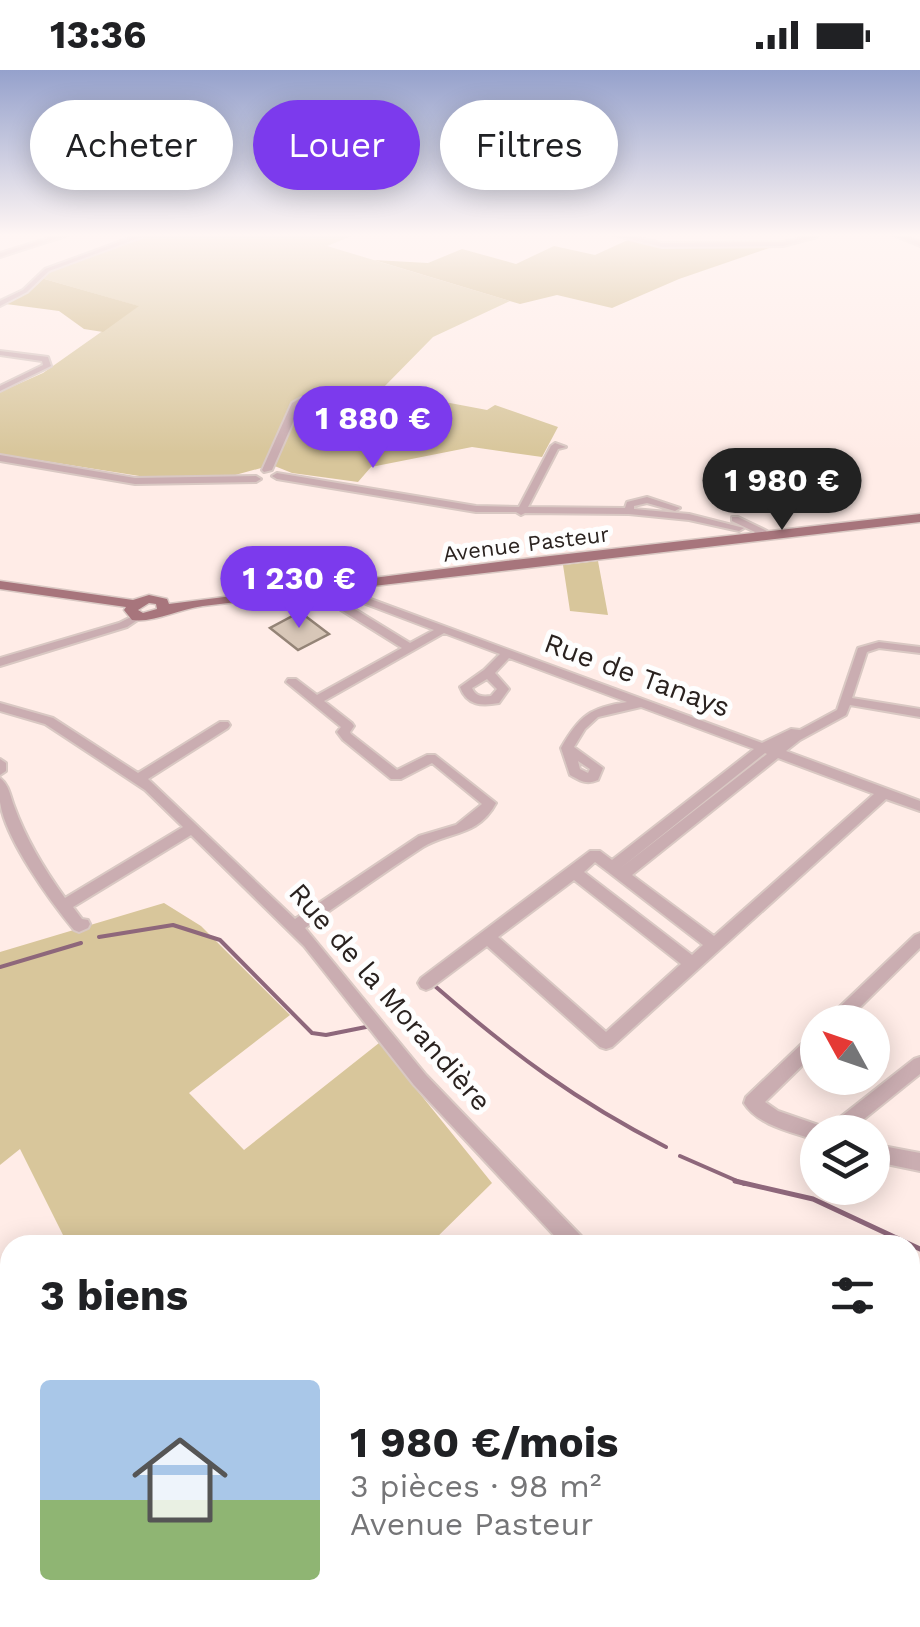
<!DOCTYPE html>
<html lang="fr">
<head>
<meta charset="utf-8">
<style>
	:root { --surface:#fff; --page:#f2f2f2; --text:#202124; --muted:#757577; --accent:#7c3aed }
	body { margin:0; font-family:"Work Sans",sans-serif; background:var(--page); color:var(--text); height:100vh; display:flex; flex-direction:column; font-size:38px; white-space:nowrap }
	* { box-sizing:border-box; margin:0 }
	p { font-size:32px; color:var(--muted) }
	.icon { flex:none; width:55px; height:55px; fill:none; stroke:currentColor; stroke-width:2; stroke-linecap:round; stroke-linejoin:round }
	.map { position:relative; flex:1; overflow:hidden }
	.panel { position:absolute; left:0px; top:1165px; width:920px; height:392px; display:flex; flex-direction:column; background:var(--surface); border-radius:30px 30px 0 0; box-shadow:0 5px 25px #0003 }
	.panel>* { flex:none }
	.banner { position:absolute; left:30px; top:30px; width:860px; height:90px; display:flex; gap:20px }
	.needle { width:65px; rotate:310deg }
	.fabs { position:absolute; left:800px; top:935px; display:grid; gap:20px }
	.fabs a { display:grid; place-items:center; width:90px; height:90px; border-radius:50%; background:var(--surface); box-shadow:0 5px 25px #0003; font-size:50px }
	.price { position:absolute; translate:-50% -85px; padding:0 22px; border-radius:35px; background:var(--accent); color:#fff; font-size:32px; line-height:65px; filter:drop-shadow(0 2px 5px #0008) }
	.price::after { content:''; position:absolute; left:50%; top:60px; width:30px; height:22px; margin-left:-15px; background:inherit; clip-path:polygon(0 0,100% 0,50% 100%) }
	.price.active { background:#222; color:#fff }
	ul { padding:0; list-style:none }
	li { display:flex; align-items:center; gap:30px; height:250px; padding:0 40px }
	li span { display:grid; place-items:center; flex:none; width:280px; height:200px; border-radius:10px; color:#555 }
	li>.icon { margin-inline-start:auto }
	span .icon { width:120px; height:120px; fill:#fffc; stroke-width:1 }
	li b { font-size:42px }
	h2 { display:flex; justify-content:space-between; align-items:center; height:120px; padding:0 40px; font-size:42px }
	.pill { padding:0 35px; border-radius:45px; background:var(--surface); box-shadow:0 5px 25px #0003; font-size:35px; line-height:90px }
	.pill.active { background:var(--accent); color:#fff }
	.status { display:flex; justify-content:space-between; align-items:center; height:70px; padding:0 50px; background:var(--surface); direction:ltr }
	.status svg { height:28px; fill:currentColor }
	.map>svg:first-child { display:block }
	.green { fill:#d8c69b }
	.forest { fill:#cbb47e }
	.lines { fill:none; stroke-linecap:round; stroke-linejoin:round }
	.stream-far1 { stroke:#8e677b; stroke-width:4 }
	.stream { stroke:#8e677b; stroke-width:5 }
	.building { fill:#d8c7b8; stroke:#948477; stroke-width:2.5 }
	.minor-casing { stroke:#d9c8c3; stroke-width:4 }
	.major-casing { stroke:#d9c8c3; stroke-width:3 }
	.minor { fill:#caadb1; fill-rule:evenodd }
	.major { fill:#a7757c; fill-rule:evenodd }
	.labels { text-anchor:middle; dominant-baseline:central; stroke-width:10; stroke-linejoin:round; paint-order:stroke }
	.far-street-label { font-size:22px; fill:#2a221f; stroke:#fefefe }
	.street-label { font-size:28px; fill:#2a221f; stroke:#fefefe }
</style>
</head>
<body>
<div class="status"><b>13:36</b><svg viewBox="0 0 49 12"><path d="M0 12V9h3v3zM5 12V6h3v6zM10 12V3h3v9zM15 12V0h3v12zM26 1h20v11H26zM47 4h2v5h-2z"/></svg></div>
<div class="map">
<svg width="920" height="1557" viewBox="0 0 920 1557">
	<rect width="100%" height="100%" fill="#ffece7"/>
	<path class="green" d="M148 165H354L327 176 510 231 433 267 381 320 487 340 495 335 558 357 542 387 472 377 371 397 358 412 292 403 272 395 228 407 152 408 0 384V322L43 303 138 236 41 208 59 197Z
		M598 491 608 545 570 541 563 495Z
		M164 833 201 856 290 945 189 1023 244 1080 379 973 492 1113 429 1175H68L20 1079 0 1095V882Z
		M10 1302V1548H275L280 1557H0V1310Z
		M910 1477 920 1483V1557H830L831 1548H910Z"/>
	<path class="forest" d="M630 169 656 175 775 176 679 209 612 238 557 225 520 234 374 190 428 193 462 179 516 194 554 176 595 185Z
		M41 208 139 236 103 262 84 259 59 241 6 234 28 222Z"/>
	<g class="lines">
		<path class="stream-far1" d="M99 867 173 855 220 870 312 963 326 965 371 956
			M0 897 81 873
			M436 917C512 983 576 1031 666 1077
			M680 1086 744 1114"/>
		<path class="stream" d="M735 1111 813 1129 920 1179"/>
	</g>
	<path class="building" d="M300 542 329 564 298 580 270 558Z"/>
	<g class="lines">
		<defs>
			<path id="minor" d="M58 165H68L0 187V183Z
				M138 165H147L49 201 27 222 0 236V231L23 220 45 199Z
				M614 165H625L662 173 783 172 814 165 817 167 783 176 662 177Z
				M893 165H902L920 172V176Z
				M0 281 48 287 51 296 0 321V316L43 295 42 291 0 285Z
				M301 328 308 331 310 339 306 343H297L272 400 264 402 262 400 292 333Z
				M555 373 566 377 558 379 528 437 625 438 627 432 647 427 680 438 675 441 647 433 634 436V439L689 444 744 458 739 461 689 450 629 444 525 443 521 445 516 442H476L277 409 272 406 277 403 476 436 519 437 551 376Z
				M0 385 135 408 256 406 261 409 256 412 135 414 0 391Z
				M732 447H738L767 461 756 470H750L748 468 755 462 732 451Z
				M338 517 762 673 791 659 800 660 837 640 858 578 879 572 920 577V583L879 578 867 582 852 628 920 639V647L850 635 846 645 800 670 786 681 920 731V741L886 729 612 977 606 979 600 977 487 876 431 918 426 920 421 918 418 913 421 908 590 781H600L612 790 754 679 641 637 598 647 585 659 574 677 603 698 598 710C586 715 581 711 570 705L561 678C580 645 590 638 627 632L509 588 495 603 509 619 499 633C482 636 467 636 460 617L484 600 500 584 444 563 324 631 352 653 354 656 350 662 351 664 397 700 427 685H435L496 733C478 767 449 761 423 777 383 803 344 831 305 858L426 1005 583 1168 585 1175H563L414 1015 304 876 191 765 73 837 82 849 88 850 90 854 88 858 79 862 74 860C50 831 5 769 0 732 0 724 0 716 0 708 9 715 10 725 14 736 26 769 44 799 65 828L183 757 145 720 45 654 0 641V633L53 648 138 703 220 652H228L230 655 228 658 148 709 295 849 419 766 456 755 482 734 432 693 401 709H391L343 670 337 662 341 657 286 612 288 609H296L317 625 402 578 333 535 316 533 268 538 267 522H275L277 532 316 527 340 530 410 573 434 560 334 522 333 520ZM487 609 497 619 491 626C483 627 476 627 472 618ZM765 683 767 684 622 797ZM778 688 874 724 714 866 632 805ZM578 691 590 699 588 703 580 699ZM595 792 607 801 703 875 692 885 584 802ZM574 810 681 894 606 962 498 867Z
				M137 544 142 547 127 557 0 596V588L119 553Z
				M0 689 6 693V701L0 705Z
				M920 863V878L845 952H827L829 947 915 865Z
				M818 962V980L765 1032 778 1041 824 1057 826 1062H818V1071C793 1062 758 1056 744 1033L746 1027 812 964Z
				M920 987V1004L848 1062H827L829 1056 914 989Z
				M872 1074 920 1083V1101L872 1091Z
				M0 1277 10 1284 9 1310 0 1304Z
				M920 1298V1323L910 1329V1304Z
				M910 1424 920 1428V1471L910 1467Z
				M311 1548H339L335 1557H306Z
				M628 1548H658L663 1557H633Z
				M704 1548H728L726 1557H702Z
				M795 1548H818V1557H794Z"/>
			<path id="major" d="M920 444V452L203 536C179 539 154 553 132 550L124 540 126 537 0 519V511L133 530 149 525 167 529 169 534 506 491ZM149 533 156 534 157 539 143 543 138 540Z"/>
		</defs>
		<use href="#minor" class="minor-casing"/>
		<use href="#major" class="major-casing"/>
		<use href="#minor" class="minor"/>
		<use href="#major" class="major"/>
	</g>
	<linearGradient id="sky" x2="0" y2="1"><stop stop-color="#95a1cc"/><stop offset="0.43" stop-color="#fff6f4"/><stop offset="1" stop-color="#fff6f4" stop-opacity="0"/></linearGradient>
	<rect width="920" height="383" fill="url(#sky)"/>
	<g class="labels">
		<g class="far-street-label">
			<text transform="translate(526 474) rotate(-7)">Avenue Pasteur</text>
		</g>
		<g class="street-label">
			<text transform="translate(637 605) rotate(20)">Rue de Tanays</text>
			<text transform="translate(390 927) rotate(49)">Rue de la Morandière</text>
		</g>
	</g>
</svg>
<div class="fabs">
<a><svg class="needle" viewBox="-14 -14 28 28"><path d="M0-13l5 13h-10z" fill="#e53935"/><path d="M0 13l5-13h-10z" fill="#757577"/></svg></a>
<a><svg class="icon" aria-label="layers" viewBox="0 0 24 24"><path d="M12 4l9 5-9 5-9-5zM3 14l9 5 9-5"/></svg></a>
</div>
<b class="price" style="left:373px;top:401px">1 880 €</b>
<b class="price active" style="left:782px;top:463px">1 980 €</b>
<b class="price" style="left:299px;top:561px">1 230 €</b>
<div class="banner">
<a class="pill">Acheter</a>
<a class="pill active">Louer</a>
<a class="pill">Filtres</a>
</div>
<section class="panel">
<h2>3 biens<svg class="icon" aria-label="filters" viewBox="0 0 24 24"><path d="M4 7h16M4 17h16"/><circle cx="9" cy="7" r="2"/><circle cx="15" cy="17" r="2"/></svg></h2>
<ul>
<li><span style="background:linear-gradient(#a9c7e8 60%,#8fb573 0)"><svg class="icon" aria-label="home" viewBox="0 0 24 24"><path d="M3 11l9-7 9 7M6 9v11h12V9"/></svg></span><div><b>1 980 €/mois</b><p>3 pièces · 98 m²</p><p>Avenue Pasteur</p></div></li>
</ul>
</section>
</div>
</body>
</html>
